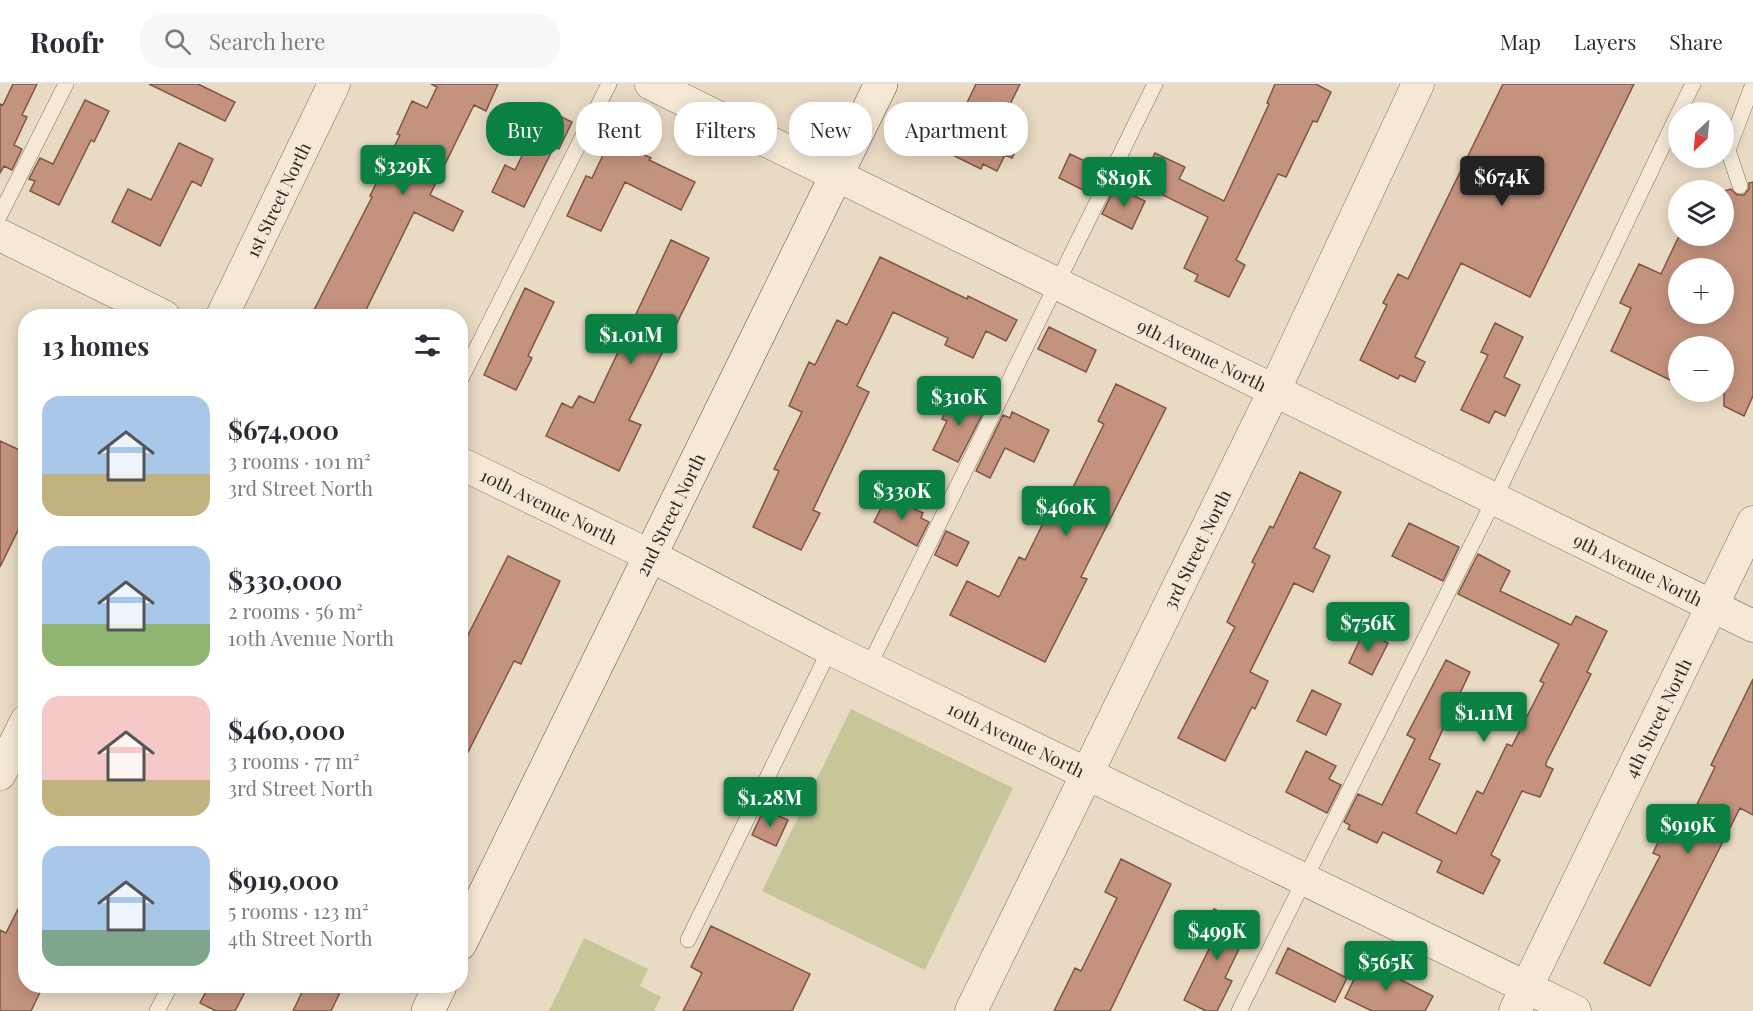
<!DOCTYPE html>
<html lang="en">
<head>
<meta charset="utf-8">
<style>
	:root { --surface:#fff; --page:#f7f7f7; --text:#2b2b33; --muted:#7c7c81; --line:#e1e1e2; --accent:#0b8043 }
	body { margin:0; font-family:"Playfair Display",serif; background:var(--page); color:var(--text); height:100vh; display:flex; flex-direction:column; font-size:22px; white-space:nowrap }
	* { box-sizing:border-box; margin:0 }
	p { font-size:20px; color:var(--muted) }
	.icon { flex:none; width:33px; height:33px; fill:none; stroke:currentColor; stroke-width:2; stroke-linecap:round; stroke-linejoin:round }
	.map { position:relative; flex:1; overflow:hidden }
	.sheet { position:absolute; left:18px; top:225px; width:450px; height:684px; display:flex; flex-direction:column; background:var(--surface); border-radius:24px; box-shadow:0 3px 15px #0003 }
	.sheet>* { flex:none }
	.top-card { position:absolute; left:486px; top:18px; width:570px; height:54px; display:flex; gap:12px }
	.needle { width:39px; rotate:206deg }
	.tools { position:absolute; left:1668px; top:18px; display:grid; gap:12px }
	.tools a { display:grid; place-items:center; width:66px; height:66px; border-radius:50%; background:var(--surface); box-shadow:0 3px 15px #0003; font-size:30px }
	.price { position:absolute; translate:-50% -51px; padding:0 14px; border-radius:6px; background:var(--accent); color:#fff; font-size:20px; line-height:39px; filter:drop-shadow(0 2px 3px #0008) }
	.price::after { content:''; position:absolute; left:50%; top:36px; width:18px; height:14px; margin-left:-9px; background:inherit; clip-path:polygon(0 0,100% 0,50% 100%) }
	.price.on { background:#222; color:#fff }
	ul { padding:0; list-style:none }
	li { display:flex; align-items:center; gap:18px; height:150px; padding:0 24px }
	li span { display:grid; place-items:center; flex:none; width:168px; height:120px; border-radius:18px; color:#555 }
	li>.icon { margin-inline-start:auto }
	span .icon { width:72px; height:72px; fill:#fffc; stroke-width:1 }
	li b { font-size:26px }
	h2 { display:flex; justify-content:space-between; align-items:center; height:72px; padding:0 24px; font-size:26px }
	.chip { padding:0 21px; border-radius:24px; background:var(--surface); box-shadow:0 3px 15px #0003; font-size:21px; line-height:54px }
	.chip.on { background:var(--accent); color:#fff }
	header { display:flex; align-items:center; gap:36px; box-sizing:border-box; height:84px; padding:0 30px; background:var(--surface); border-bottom:2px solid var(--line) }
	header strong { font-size:28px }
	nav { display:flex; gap:33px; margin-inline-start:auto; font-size:21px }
	.search { width:420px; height:54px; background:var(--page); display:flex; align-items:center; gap:15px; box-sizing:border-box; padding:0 21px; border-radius:24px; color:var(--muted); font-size:22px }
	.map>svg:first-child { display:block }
	.green { fill:#c6c699 }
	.building { fill:#c4937e; stroke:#7f5545; stroke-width:1.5; fill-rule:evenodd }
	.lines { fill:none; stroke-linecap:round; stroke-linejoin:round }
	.lane-casing { stroke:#826c5c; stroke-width:16 }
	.street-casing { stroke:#826c5c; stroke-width:33 }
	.secondary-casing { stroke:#644e40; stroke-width:34 }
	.lane { stroke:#f5e8d7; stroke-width:15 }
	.street { stroke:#f5e8d7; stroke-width:32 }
	.secondary { stroke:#f5e8d7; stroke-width:33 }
	.labels { text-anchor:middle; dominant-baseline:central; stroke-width:6; stroke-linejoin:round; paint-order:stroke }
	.street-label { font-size:18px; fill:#34271f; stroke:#f2e5d3 }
</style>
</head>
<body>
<header>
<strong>Roofr</strong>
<div class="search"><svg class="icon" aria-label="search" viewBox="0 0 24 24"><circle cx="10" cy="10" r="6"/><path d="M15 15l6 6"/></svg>Search here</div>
<nav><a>Map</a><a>Layers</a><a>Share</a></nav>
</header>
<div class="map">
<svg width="1753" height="927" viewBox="0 0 1753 927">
	<rect width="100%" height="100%" fill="#e9dac4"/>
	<path class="green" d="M851 625 1013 704 925 886 762 807Z
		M584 854 648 885 640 902 661 913 654 927H549Z"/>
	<path class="building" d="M13 0H37L22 31 27 33 14 61 22 65 12 86 4 82 0 89V20L3 21Z
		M149 0H198L235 18 225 37Z
		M431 0H498L486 27 474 21 430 111 463 127 453 147 414 128 363 232H311L372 113 370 112 400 51 397 50 412 17 427 24 437 3Z
		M976 0H1020L999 43 1022 54 1012 74 1005 71 997 87 983 80 981 85 944 67Z
		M1275 0H1316L1331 8 1317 38 1313 37 1286 93 1278 90 1236 176 1245 181 1229 213 1195 197 1198 191 1184 184 1208 133 1140 100 1155 69 1185 83 1179 95 1224 117 1269 20 1267 19Z
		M1503 0H1634L1530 213 1461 179 1415 273 1425 278 1415 298 1400 291 1398 295 1360 276 1387 221 1383 219 1398 190 1408 195Z
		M85 16 109 27 94 58 91 56 59 121 30 107 35 97 29 95 40 74 53 80Z
		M545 25 572 38 559 65 554 63 524 123 492 108 505 81 515 86Z
		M615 46 640 59 636 67 651 74 649 76 695 98 681 126 625 98 601 147 567 132 586 92 592 94Z
		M179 59 213 75 201 102 192 97 160 162 112 138 128 105 151 116Z
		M1070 70 1095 82 1083 106 1059 94Z
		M1753 98V312L1744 332 1724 322V262H1678V300L1611 267 1631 224 1620 219 1639 180 1661 190 1679 152H1724V107L1731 105 1737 111H1744L1749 105V99ZM1678 184H1724V230H1678Z
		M1115 103 1145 117 1132 145 1102 130Z
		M671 156 709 174 629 336 641 341 619 387 546 352 562 319 572 324 579 312 594 319Z
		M880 173 967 215 968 212 1017 236 1006 257 986 247 973 274 945 261 948 254 893 228 857 302 869 308 813 426 820 429 801 466 753 443 779 387 774 385 802 328 789 322 809 278 815 281 837 236 847 241Z
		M525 204 554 218 528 272 532 274 516 306 484 291Z
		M1495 239 1523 253 1504 293 1520 301 1505 332 1495 327 1489 339 1461 326 1488 271 1481 268Z
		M1049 243 1096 266 1086 288 1038 265Z
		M1116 300 1166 324 1081 493 1087 495 1045 578 950 531 967 497 999 513 1019 473 1025 476 1051 423 1061 428 1104 340 1098 337Z
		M955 309 986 323 958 378 933 366 947 337 942 335Z
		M1012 328 1049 346 1034 378 1005 364 990 394 976 387 1003 331 1010 334Z
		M0 357 26 369V430L0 483Z
		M1300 388 1341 408 1314 464 1330 472 1313 508 1294 499 1250 588 1268 597 1255 625 1252 623 1225 677 1178 654 1235 543 1227 538 1255 480 1252 478 1270 442 1273 444Z
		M887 412 923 429 921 434 929 438 917 462 874 438Z
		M1409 439 1459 463 1443 497 1392 472Z
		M946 447 969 458 957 482 935 471Z
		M1478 470 1510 487 1500 507 1571 541 1576 532 1607 547 1587 588 1591 590 1546 679V682L1553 685 1540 713 1522 707 1491 771 1500 776 1483 810 1437 788 1442 777 1383 748 1377 759 1348 745 1350 741 1344 738 1358 710 1382 721 1415 655 1407 651 1446 576 1470 588 1429 675 1440 680 1416 729 1456 750 1477 707 1483 710 1507 660 1512 662 1544 599 1540 597 1559 560 1458 510Z
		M508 472 560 497 521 580 514 577 460 684V567Z
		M1364 547 1388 559 1372 591 1349 579Z
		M1753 595V731L1740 724 1650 902 1604 879 1660 772 1653 769 1668 737 1685 745 1715 683 1711 681Z
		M1312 606 1341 620 1326 651 1297 637Z
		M1306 667 1336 682 1329 695 1341 701 1327 729 1286 708Z
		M764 725 788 736 776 762 752 751Z
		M1121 775 1171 800 1110 927H1054L1075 884 1081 887 1117 814 1105 808Z
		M26 809V902H43L31 927H0V846L6 849Z
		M1214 825 1250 842 1225 894 1232 897 1217 927H1206L1184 916 1213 857 1201 851Z
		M711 842 810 890 792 927H683L702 889 691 883Z
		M1288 864 1347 894 1335 918 1276 889Z
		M1363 877 1433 912 1425 927H1372L1345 914Z
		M209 902H248L235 927H216L200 919Z
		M305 902H343L331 927H293Z"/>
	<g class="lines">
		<defs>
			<path id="lane" d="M1679 28 1693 0
				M1740 102 1728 66 1753 0
				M0 131 66 0
				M460 297 609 0
				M869 582 1155 0
				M688 856 830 565
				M157 927 170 902
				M1239 927 1494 416 1678 30"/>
			<g id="street">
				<path id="s1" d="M651 0 1753 542"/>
				<path d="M0 151 164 232"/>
				<path id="s2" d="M222 232 334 0"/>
				<path id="s3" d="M460 379 651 472 830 565 1575 927"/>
				<path d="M0 690 26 637"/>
				<path id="s4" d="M971 927 1274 307 1418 0"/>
				<path id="s5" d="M1515 927 1753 438"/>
			</g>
			<g id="secondary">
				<path id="s6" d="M460 860 881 0"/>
				<path d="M428 927 440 902"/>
			</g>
		</defs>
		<use href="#lane" class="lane-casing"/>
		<use href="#street" class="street-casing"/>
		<use href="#secondary" class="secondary-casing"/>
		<use href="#lane" class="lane"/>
		<use href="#street" class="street"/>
		<use href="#secondary" class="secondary"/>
	</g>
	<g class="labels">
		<g class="street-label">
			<text stroke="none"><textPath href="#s2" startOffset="129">1st Street North</textPath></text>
			<text stroke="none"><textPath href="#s1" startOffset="614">9th Avenue North</textPath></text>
			<text stroke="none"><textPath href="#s3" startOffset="99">10th Avenue North</textPath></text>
			<text stroke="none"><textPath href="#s6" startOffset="478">2nd Street North</textPath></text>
			<text stroke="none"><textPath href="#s4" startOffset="514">3rd Street North</textPath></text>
			<text stroke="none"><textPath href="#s1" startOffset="1100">9th Avenue North</textPath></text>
			<text stroke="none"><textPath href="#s5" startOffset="326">4th Street North</textPath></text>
			<text stroke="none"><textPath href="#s3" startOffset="621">10th Avenue North</textPath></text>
		</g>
	</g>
</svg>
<div class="tools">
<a><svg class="needle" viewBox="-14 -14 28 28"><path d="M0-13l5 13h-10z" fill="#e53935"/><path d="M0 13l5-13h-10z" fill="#7c7c81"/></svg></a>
<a><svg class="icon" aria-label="layers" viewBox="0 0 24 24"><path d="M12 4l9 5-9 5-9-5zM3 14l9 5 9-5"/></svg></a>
<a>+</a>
<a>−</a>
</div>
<b class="price" style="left:403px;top:112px">$329K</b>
<b class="price on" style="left:1502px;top:123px">$674K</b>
<b class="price" style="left:1124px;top:124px">$819K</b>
<b class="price" style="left:631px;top:281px">$1.01M</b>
<b class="price" style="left:959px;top:343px">$310K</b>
<b class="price" style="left:902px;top:437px">$330K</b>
<b class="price" style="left:1066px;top:453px">$460K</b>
<b class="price" style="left:1368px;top:569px">$756K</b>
<b class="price" style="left:1484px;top:659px">$1.11M</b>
<b class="price" style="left:770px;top:744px">$1.28M</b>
<b class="price" style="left:1688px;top:771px">$919K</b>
<b class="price" style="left:1217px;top:877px">$499K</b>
<b class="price" style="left:1386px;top:908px">$565K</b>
<div class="top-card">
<a class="chip on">Buy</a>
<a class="chip">Rent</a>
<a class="chip">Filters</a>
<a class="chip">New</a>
<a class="chip">Apartment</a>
</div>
<section class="sheet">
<h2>13 homes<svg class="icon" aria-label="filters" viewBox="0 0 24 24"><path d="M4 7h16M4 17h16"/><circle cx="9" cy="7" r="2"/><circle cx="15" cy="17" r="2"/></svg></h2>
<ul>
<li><span style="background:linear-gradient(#a9c7e8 65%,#c2b280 0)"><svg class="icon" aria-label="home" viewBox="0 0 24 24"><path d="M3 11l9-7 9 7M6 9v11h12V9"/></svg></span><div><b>$674,000</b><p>3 rooms · 101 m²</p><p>3rd Street North</p></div></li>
<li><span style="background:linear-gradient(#a9c7e8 65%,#8fb573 0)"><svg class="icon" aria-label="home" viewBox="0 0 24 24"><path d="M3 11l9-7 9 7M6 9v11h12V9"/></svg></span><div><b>$330,000</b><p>2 rooms · 56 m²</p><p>10th Avenue North</p></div></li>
<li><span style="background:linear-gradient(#f6c9c9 70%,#c2b280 0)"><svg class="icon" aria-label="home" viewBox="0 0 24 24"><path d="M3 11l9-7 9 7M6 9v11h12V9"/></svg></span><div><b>$460,000</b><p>3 rooms · 77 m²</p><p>3rd Street North</p></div></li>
<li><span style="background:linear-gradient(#a9c7e8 70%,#7fa58c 0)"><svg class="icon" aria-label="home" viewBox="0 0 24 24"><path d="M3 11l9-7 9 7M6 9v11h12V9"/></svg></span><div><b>$919,000</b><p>5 rooms · 123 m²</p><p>4th Street North</p></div></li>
</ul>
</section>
</div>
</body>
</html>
